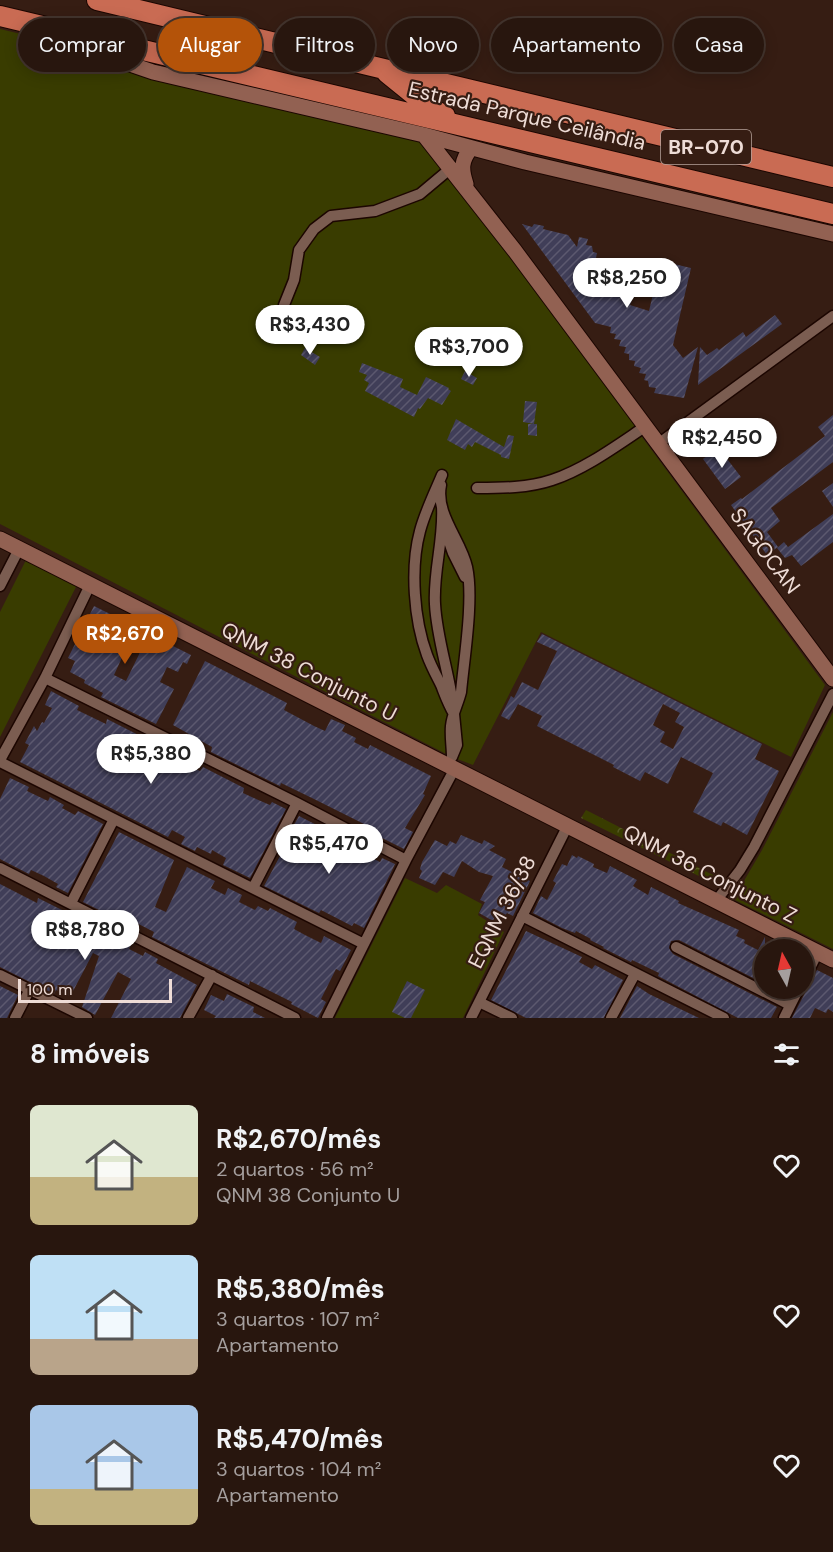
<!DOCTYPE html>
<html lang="pt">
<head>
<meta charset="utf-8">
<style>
	:root { --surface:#28160e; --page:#301f17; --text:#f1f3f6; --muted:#a59f9e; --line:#44352e; --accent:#b45309 }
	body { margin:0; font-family:"DM Sans",sans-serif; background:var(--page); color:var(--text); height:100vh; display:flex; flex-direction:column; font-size:22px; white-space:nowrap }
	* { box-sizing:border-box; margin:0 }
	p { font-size:20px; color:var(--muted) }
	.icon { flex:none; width:33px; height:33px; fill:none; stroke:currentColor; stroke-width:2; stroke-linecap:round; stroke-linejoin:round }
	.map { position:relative; height:1018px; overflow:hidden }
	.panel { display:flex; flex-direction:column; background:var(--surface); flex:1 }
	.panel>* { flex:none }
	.hud { position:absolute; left:18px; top:18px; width:798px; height:54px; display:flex; gap:12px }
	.needle { width:39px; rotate:352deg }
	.buttons { position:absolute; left:754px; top:939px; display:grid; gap:12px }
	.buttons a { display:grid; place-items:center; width:60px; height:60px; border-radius:50%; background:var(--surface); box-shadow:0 3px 15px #0003,0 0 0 2px var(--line); font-size:30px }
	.scale { position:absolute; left:18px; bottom:15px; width:154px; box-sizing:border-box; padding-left:6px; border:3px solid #eedcd6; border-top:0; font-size:16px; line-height:21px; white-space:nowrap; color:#eedcd6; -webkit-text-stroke:4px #361d13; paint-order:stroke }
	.price { position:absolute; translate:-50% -51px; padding:0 14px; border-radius:21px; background:#fff; color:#222; font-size:20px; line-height:39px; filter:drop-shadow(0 2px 3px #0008) }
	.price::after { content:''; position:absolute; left:50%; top:36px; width:18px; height:14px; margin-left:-9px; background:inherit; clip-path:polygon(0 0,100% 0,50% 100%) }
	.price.active { background:var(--accent); color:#fff }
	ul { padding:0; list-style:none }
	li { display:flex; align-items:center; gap:18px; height:150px; padding:0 30px }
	li span { display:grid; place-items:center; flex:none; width:168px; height:120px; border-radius:9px; color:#555 }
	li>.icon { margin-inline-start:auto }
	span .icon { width:72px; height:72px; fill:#fffc; stroke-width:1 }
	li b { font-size:26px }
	h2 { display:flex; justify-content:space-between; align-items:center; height:72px; padding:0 30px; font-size:26px }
	.pill { padding:0 21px; border-radius:27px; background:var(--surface); box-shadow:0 3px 15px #0003,0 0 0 2px var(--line); font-size:21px; line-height:54px }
	.pill.active { background:var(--accent); color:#fff }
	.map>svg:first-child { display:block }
	.grass { fill:#393c00 }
	.park { fill:url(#park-crowns) }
	.building { fill:url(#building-hatch); fill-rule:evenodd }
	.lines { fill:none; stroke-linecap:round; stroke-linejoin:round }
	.street-casing { stroke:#1c0601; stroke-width:13 }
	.secondary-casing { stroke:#1c0601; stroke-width:17 }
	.highway-casing { stroke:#1c0601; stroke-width:22 }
	.street { stroke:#7b5d51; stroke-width:10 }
	.secondary { stroke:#926152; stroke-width:15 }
	.highway { stroke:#c96b53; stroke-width:20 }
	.labels { text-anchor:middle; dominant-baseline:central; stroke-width:4.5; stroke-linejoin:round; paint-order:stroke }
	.shield { fill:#361d13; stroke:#b7a39c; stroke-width:1.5 }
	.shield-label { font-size:20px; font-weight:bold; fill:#eedcd6 }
	.street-label { font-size:21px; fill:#eedcd6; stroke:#361d13 }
</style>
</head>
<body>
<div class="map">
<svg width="833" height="1018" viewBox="0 0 833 1018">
	<defs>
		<pattern id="park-crowns" width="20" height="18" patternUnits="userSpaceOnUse" patternTransform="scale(1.5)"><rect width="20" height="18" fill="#393c00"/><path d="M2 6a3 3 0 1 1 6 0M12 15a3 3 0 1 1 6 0" fill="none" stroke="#565824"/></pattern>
		<pattern id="building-hatch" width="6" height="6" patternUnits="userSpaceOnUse" patternTransform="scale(1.5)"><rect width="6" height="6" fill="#403e58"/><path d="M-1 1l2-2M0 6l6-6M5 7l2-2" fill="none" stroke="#5c596f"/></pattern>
	</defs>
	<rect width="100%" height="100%" fill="#361d13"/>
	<path class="grass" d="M0 29 84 49 416 140 428 145 638 426 642 437 825 685 791 757 541 632 473 765 452 757 0 524Z
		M27 558 77 585 0 737V612Z
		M833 712V949L729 897 738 891 762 850Z
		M405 878 437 893 446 885 482 904 478 915 504 932 463 1018H335Z"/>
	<path class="park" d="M586 810 713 875 711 882 581 818Z"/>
	<path class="building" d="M522 224 532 227 534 224 544 226 543 229 568 235 577 247 579 237 588 239 586 245 592 246 593 252 597 253 596 258 602 260 601 265 607 267 606 272 612 273 613 279 617 280V286L622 287 623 292 627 293 626 298 632 300 630 305 649 311 661 261 691 268 673 345 683 358 698 347 684 398 654 393 656 388 649 387 648 381 644 380 646 374 639 373 641 368 634 366 635 361 629 360V354L624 353 626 347 619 346 621 340 614 339 616 334 610 333 611 327 595 323Z
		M775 315 782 324 698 385 700 347 707 355 717 348 719 350 743 332 746 337Z
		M305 348 320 357 315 365 301 355Z
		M362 363 403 379 400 387 417 395 426 377 449 388 448 389 451 391 442 405 428 398 420 409 418 408 414 417 365 391 369 383 364 380 367 375 359 372Z
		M465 371 477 378 473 385 461 379Z
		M525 401 537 402 534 424 523 422Z
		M833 415V462L771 508 780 521 767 532 778 547 767 555 731 505 741 498 742 499 825 436 818 427Z
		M456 419 504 447 508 435 514 436 509 459 501 457V455L475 442 472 447 468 444 465 450 447 440Z
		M528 424H537V436L528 435Z
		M714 451 716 454 721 451 741 477 725 489 703 459Z
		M833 483V507L822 491Z
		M833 514V542L801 566 792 555 785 558 777 548 784 542 788 547Z
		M94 606 136 627 114 675 126 681 149 634 191 655 187 664 183 662 178 672 167 667 160 682 174 689 156 724 101 697 103 693 84 683 85 680 70 672 75 661 68 658Z
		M542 634 762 744 755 759 779 771 747 835 723 822 721 826 693 812 713 773 681 757 668 784 645 772 640 781 613 767 614 765 537 726 542 716 518 704 509 720 501 716 511 696 514 698 522 682 538 690 557 651 537 642ZM663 704 680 713 675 722 684 727 673 749 660 742 665 732 653 725Z
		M205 661 287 703 284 710 314 726 325 731 331 719 345 725 342 731 356 738 354 742 368 749 370 745 431 776 423 794 425 795 405 828 413 832 404 849 362 828 364 824 314 799 281 783 280 786 211 752 212 747 173 725Z
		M51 691 79 706 77 710 106 724 107 719 176 754 173 758 200 771 203 767 244 788 243 793 256 799 270 805 272 802 286 809 250 878 223 865 226 858 212 850 211 854 197 847 195 851 181 844 185 837 172 830 168 837 20 762 29 745 25 743 34 726 37 731 42 722 44 723 52 708 45 705Z
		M10 778 29 787 27 791 48 801 50 797 64 805 62 808 75 815 78 811 103 824 68 893 56 887 58 884 44 876 31 870 29 874 0 859V799Z
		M299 816 354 844 352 848 380 862 382 858 395 864 364 928 354 923 352 926 321 910 319 913 264 886 296 826 294 825Z
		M119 832 174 860 155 907 166 912 187 867 215 881 211 888 225 895 228 888 242 895 239 902 255 910 258 906 268 911 270 908 297 922 294 929 305 935 321 943 324 936 351 950 340 971 336 969 321 999 326 1002 318 1018 291 1004 292 1002 250 981 249 985 152 937 154 932 127 918 125 923 83 902Z
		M461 835 482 844 484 840 495 846 489 850 506 859 502 867 530 881 513 916 507 913 502 920 495 916 493 921 479 913 485 902 480 900 493 876 479 872 462 861 454 877 443 872 435 885 419 878 422 871 420 869 422 862 435 840 447 846 450 841 456 844Z
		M572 855 577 858 578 856 594 864 593 867 607 873 610 866 637 880 633 886 648 895 651 887 679 901 678 903 739 930 736 936 745 940 744 943 758 950 765 937V984L679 940 671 941 669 948 673 954 777 1007 771 1018H738L658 976 659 973 632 960 631 962 603 948 604 947 590 940 591 939 576 931 575 933 562 928 533 913 541 896 547 900 556 883 553 881 562 864 567 866Z
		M0 884 37 903 38 898 62 910 45 942 51 946 73 916 131 945 129 949 143 956 145 952 158 959 156 963 197 985 180 1018H111L131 979 118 972 95 1015 82 1007 99 956 93 953 70 997 56 990 54 994 0 967Z
		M526 931 582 957 579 962 592 969 595 965 623 980 604 1018H526L491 1000Z
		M817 970 833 978V1012L828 1009 826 1013 815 1008 810 1018H792Z
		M407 981 425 990 411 1018H405L392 1012Z
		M0 986 18 995 7 1018H0Z
		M637 986 649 994 699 1018H620Z
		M227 994 254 1007 253 1012 265 1018H214L216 1016 204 1010 211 995 224 1001Z"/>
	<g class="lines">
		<defs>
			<path id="street" d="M290 332 293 329 287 320 284 305 294 280 299 250 314 229 331 216 375 211 420 194 451 168
				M658 444 833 316
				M441 485C435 514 461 540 467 567 474 599 464 659 461 692 458 704 452 715 451 726 450 736 452 747 452 757L457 745 454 714
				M477 488C502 488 528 488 552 480 585 469 616 446 646 426
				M442 507C444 540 433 572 435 604 437 642 451 677 454 714 448 704 445 695 441 685 436 675 431 666 427 655 414 620 410 568 420 531 425 512 434 494 442 475
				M445 530 453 553 465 577
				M0 586 19 549
				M45 678 297 803 406 860
				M0 760 45 678 90 585
				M0 762 364 944
				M0 868 295 1018
				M253 888 297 803
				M716 901 740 870 754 847 833 694
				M71 903 114 819
				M522 916 724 1018
				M676 947 790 1005
				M0 975 87 1018
				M804 980 818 952
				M479 1002 512 1018
				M15 1018 30 989
				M188 1018 212 975
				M327 1018 406 860 455 768
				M471 1018 568 825
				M611 1018 635 974
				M784 1018 799 988"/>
			<path id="secondary" d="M71 39 118 60 153 72 424 135 525 162 833 234
				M424 135 515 251 833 679
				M466 184C461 169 461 161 471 148
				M0 539 833 960"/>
			<path id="highway" d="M97 0 833 177
				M0 16 833 214
				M387 73 429 107 445 116"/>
		</defs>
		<use href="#street" class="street-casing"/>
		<use href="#secondary" class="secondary-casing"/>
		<use href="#highway" class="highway-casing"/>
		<use href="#street" class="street"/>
		<use href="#secondary" class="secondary"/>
		<use href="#highway" class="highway"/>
	</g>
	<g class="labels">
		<rect class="shield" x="661" y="130" width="90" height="34" rx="4.5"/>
		<g class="shield-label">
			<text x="706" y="147">BR-070</text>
		</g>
		<g class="street-label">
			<text transform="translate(527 116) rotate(13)">Estrada Parque Ceilândia</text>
			<text transform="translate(765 551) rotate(53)">SAGOCAN</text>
			<text transform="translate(309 672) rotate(27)">QNM 38 Conjunto U</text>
			<text transform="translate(710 874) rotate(27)">QNM 36 Conjunto Z</text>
			<text transform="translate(502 912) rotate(-63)">EQNM 36/38</text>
		</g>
	</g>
</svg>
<div class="buttons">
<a><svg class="needle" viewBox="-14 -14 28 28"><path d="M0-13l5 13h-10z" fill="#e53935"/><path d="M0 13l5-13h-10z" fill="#a59f9e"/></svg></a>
</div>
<div class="scale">100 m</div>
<b class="price" style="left:627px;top:309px">R$8,250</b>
<b class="price" style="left:310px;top:356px">R$3,430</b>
<b class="price" style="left:469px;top:378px">R$3,700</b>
<b class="price" style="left:722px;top:469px">R$2,450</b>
<b class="price active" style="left:125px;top:665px">R$2,670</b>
<b class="price" style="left:151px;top:785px">R$5,380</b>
<b class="price" style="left:329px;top:875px">R$5,470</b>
<b class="price" style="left:85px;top:961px">R$8,780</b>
<div class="hud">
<a class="pill">Comprar</a>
<a class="pill active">Alugar</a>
<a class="pill">Filtros</a>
<a class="pill">Novo</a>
<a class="pill">Apartamento</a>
<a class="pill">Casa</a>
</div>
</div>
<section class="panel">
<h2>8 imóveis<svg class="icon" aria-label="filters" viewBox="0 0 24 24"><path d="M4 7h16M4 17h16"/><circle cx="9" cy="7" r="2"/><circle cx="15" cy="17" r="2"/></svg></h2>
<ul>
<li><span style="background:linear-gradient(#dfe7d0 60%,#c2b280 0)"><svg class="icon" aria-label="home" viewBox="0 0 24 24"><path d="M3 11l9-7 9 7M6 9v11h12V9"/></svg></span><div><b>R$2,670/mês</b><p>2 quartos · 56 m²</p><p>QNM 38 Conjunto U</p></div><svg class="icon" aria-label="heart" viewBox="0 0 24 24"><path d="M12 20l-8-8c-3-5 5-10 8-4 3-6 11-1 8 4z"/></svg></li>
<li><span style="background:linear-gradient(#bfe0f5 70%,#b9a48a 0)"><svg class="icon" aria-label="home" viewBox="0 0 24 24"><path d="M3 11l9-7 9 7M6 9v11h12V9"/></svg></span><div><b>R$5,380/mês</b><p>3 quartos · 107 m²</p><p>Apartamento</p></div><svg class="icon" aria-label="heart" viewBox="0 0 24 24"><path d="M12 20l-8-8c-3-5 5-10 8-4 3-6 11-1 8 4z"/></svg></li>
<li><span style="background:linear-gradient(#a9c7e8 70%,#c2b280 0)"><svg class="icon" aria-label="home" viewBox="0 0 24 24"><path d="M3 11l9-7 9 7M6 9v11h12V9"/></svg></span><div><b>R$5,470/mês</b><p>3 quartos · 104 m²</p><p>Apartamento</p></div><svg class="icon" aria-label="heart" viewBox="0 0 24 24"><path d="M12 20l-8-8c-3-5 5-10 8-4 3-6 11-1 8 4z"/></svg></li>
</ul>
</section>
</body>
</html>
